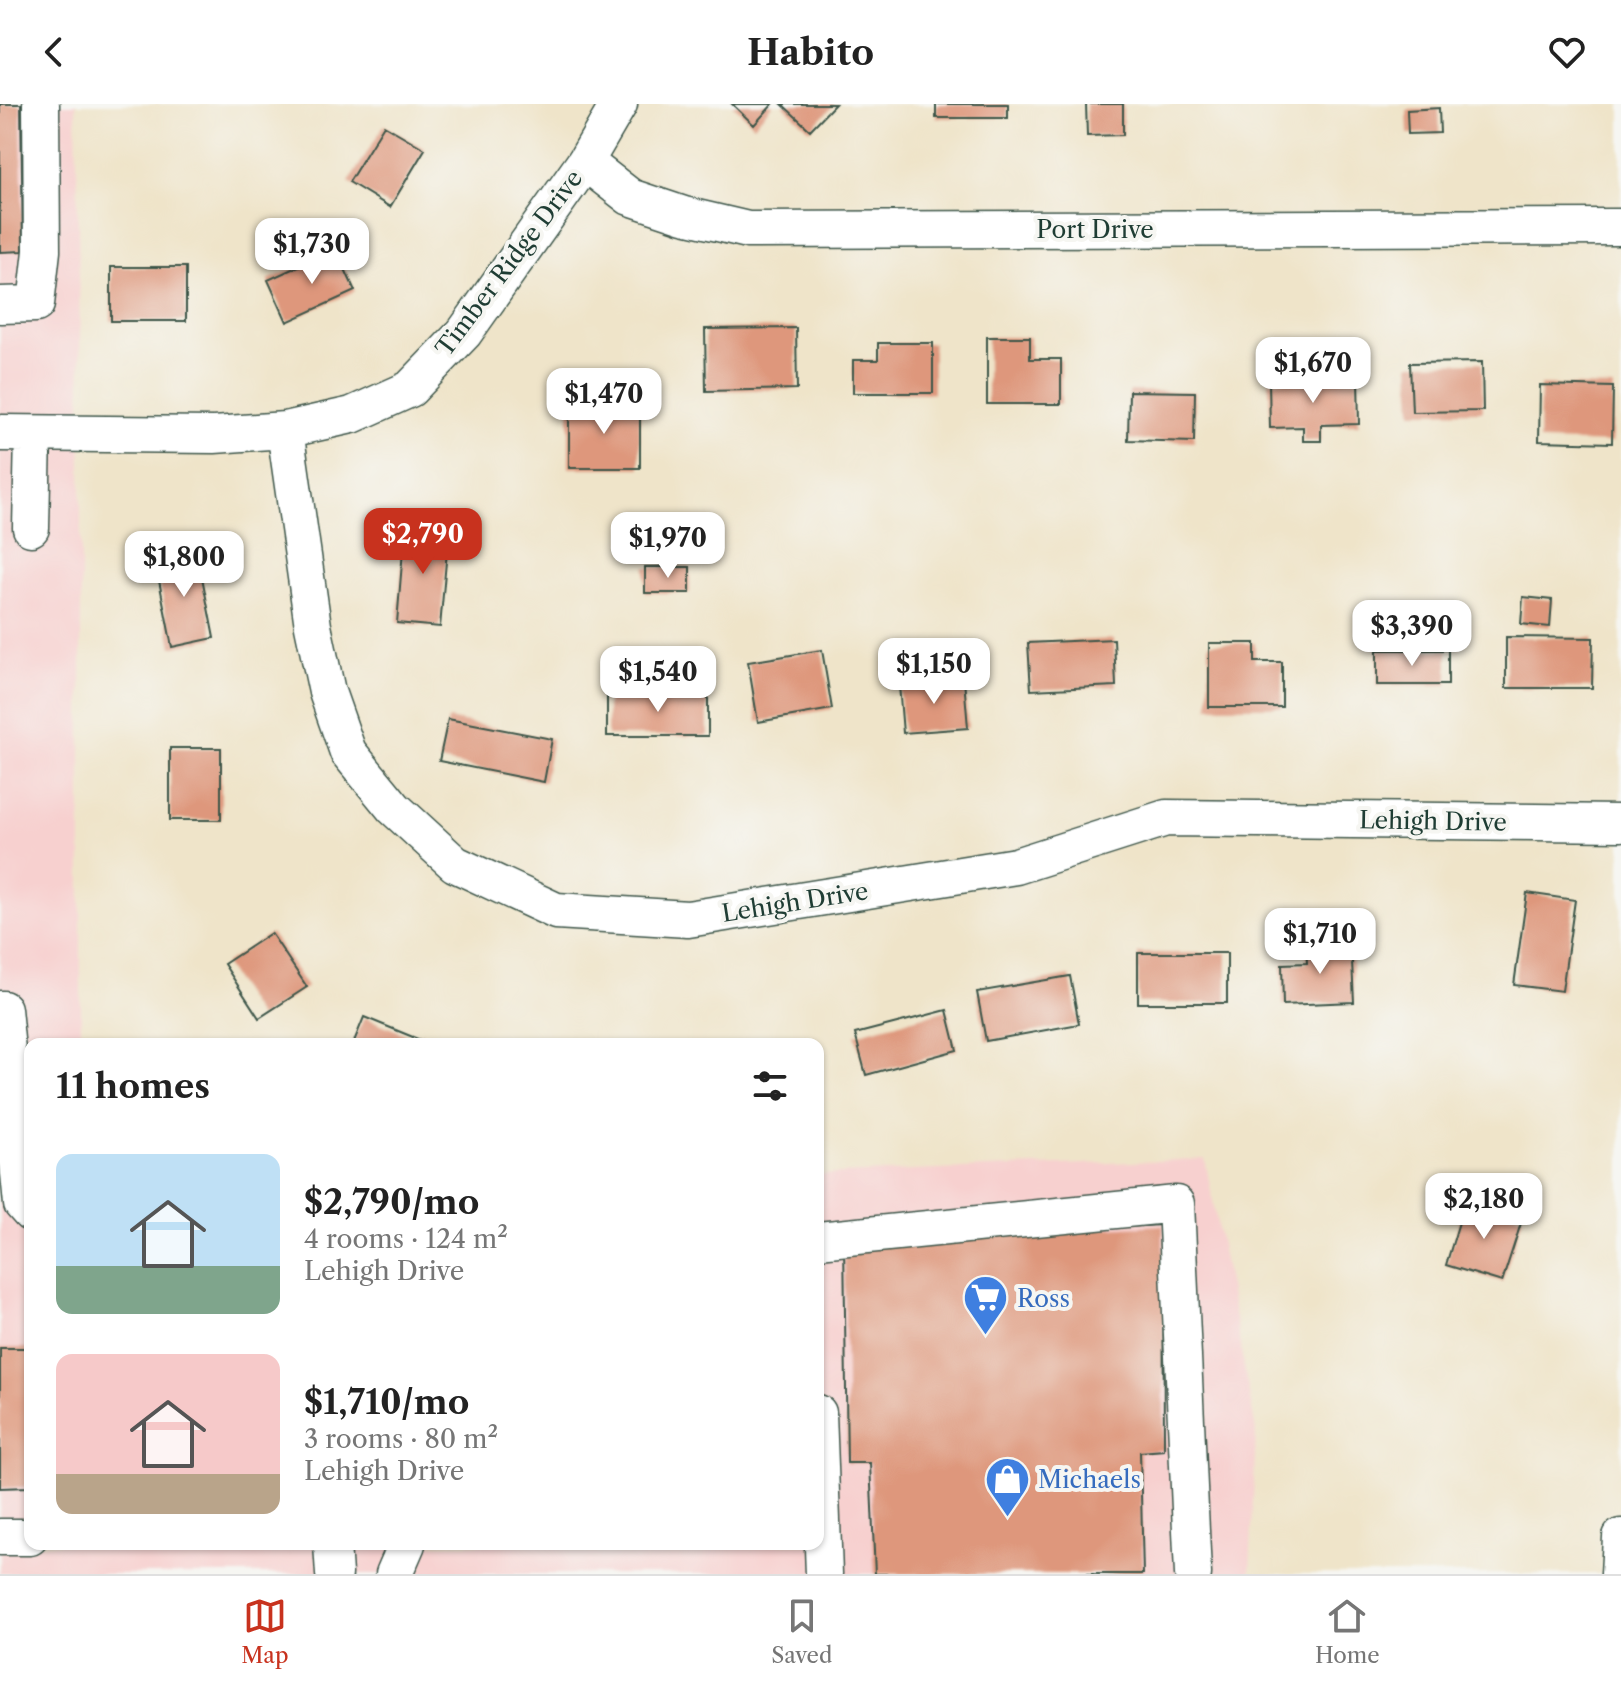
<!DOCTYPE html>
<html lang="en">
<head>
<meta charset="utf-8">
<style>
	:root { --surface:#fff; --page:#f2f2f2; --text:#222; --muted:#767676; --line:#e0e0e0; --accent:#c8321e }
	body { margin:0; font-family:"Libre Caslon Text",serif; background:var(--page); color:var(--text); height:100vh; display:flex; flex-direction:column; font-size:30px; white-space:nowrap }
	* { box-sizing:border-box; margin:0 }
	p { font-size:26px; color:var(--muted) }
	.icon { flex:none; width:44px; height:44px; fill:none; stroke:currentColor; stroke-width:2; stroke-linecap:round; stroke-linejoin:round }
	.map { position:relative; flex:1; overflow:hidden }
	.sheet { position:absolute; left:24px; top:934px; width:800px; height:512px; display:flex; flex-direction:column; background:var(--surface); border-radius:16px; box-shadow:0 2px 6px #0004 }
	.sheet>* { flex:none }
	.price { position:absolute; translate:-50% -68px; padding:0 18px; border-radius:16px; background:#fff; color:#222; font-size:26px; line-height:52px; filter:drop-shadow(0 2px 4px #0008) }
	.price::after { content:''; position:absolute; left:50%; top:48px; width:24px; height:18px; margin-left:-12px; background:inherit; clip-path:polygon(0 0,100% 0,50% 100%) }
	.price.active { background:var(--accent); color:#fff }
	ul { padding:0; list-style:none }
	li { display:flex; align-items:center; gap:24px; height:200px; padding:0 32px }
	li span { display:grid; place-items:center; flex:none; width:224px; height:160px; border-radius:16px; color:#555 }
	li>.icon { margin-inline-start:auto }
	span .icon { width:96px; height:96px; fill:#fffc; stroke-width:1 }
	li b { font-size:34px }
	h2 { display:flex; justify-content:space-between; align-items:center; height:96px; padding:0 32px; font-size:34px }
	header { display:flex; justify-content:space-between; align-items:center; height:104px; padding:0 32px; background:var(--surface); font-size:36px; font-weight:700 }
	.tab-bar { display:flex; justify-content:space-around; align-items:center; height:112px; border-top:2px solid var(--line); background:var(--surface); font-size:22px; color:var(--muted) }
	.tab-bar a { display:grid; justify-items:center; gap:4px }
	.tab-bar .active { color:var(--accent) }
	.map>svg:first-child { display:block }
	.built { fill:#f7d0cf }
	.building { fill:#de977c }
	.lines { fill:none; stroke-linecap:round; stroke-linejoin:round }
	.minor-casing { stroke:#3e564a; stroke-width:39 }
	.minor { stroke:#fff; stroke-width:36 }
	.labels { text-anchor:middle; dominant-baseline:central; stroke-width:8; stroke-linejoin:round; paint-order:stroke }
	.street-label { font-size:24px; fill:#1f3d34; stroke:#f6f6f2 }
	.shop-label { font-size:24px; fill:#366cbe; stroke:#f6f6f2; text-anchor:start }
</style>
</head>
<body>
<header><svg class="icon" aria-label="back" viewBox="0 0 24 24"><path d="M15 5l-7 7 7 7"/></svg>Habito<svg class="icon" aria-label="heart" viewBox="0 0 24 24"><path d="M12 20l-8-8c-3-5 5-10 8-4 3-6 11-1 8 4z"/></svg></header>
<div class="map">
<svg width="1621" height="1470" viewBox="0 0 1621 1470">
	<rect width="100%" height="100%" fill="#f6f6f2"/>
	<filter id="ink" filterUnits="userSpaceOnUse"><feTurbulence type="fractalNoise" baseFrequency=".0125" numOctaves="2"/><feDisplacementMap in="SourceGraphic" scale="16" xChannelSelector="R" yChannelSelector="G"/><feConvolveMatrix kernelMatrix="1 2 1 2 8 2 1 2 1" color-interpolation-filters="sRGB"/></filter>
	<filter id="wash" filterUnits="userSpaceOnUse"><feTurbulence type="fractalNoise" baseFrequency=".006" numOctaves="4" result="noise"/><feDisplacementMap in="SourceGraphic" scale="32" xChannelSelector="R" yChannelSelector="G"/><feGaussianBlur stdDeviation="1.8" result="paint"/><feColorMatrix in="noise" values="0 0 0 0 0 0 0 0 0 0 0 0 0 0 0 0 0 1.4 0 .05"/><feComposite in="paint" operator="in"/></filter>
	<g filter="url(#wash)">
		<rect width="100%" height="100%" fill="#efe4c9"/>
		<path class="built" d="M0 0H76L81 293V940H30V1440H818V1071L1205 1055 1256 1327 1250 1470H0Z"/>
		<g id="blocks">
			<path class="building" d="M0 0H21L23 147 0 148Z
				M732 0H773L754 21Z
				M782 0H835L810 26Z
				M936 0H1008V14H936Z
				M1086 0H1123V31L1087 32Z
				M1439 4 1440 29 1408 30 1407 6Z
				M384 21 425 45 390 103 349 78Z
				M336 145 355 187 287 218 268 176Z
				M111 163H186V217H111Z
				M796 224 797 285 706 287 705 225Z
				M987 233H1030V255H1061V300H987Z
				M878 239H933V289H853V256H878Z
				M1482 258 1483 307 1412 308 1410 259Z
				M1358 275 1359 320 1321 321V337H1303V323L1270 324 1269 277Z
				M1540 281 1613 283 1612 339 1539 337Z
				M1129 287 1195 288 1194 338 1128 336Z
				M569 300H640V364H569Z
				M405 422 449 425 440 523 397 519Z
				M197 448 214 534 172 543 155 456Z
				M645 463H690V489H645Z
				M1523 493 1552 496 1550 523 1521 520Z
				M1506 533 1593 534 1592 584H1506Z
				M1114 535 1116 582 1031 586 1028 539Z
				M1209 539H1255V558H1282V603H1209Z
				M822 546 832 605 758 618 748 558Z
				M1377 546H1448V581H1377Z
				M964 576 968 624 903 629 899 581Z
				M607 589H708V632H607Z
				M448 615 552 635 544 678 439 657Z
				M170 644H221V716H170Z
				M1527 789 1575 796 1562 887 1514 881Z
				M271 829 307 883 259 914 224 860Z
				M1351 837 1354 898 1283 901 1282 860 1307 859 1306 839Z
				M1138 849H1227V899H1138Z
				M1070 872 1079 920 986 937 977 888Z
				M947 906 957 946 866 971 855 930Z
				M364 913 430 940H353Z
				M1466 1095 1523 1113 1502 1178 1446 1161Z
				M1163 1121 1164 1346 1140 1348 1143 1470H875L870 1359H847L844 1137Z
				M0 1244H30V1383L0 1384Z"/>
		</g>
	</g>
	<g filter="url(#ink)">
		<use href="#blocks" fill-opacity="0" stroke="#3e564a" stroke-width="2"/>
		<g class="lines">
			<defs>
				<path id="minor" d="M585 58 630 93 684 111 748 126 1621 123
					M0 201 36 200 42 147 41 0
					M285 326 313 522 327 588 348 648 394 704 455 760 556 807 688 815 1016 762 1166 714 1621 719
					M0 329 214 331 285 326 352 311 410 285 464 229 585 58 619 0
					M31 424 33 330
					M0 905H3L22 1100 30 1109
					M818 1136 1176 1100 1193 1470
					M818 1309 824 1470
					M0 1433H30
					M332 1440 334 1470
					M394 1470 407 1440
					M1619 1470 1621 1433"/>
			</defs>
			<use href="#minor" class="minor-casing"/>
			<use href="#minor" class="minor"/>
		</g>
	</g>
	<defs>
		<symbol id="supermarket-pin" viewBox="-11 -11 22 30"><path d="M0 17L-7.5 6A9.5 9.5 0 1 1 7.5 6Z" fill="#3f7fe0" stroke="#f6f6f2"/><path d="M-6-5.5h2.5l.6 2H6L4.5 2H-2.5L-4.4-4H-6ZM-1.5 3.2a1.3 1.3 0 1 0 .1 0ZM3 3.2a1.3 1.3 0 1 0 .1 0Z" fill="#fff"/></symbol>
		<symbol id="shop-pin" viewBox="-11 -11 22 30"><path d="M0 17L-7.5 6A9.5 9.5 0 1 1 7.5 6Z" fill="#3f7fe0" stroke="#f6f6f2"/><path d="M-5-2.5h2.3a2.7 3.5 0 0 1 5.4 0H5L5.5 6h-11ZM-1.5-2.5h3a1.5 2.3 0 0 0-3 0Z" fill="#fff"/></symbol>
	</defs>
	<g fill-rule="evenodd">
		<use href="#supermarket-pin" x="960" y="1168" width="51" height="69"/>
		<use href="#shop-pin" x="982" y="1350" width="51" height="69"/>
	</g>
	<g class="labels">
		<g class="street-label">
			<text x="1095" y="125">Port Drive</text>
			<text transform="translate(509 159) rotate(-53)">Timber Ridge Drive</text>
			<text transform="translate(1433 717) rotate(1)">Lehigh Drive</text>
			<text transform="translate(795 798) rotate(-9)">Lehigh Drive</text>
		</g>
		<g class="shop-label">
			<text x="1017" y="1194">Ross</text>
			<text x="1038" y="1375">Michaels</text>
		</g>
	</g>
</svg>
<b class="price" style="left:312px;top:182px">$1,730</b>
<b class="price" style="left:1313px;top:301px">$1,670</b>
<b class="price" style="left:604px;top:332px">$1,470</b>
<b class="price active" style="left:423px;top:472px">$2,790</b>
<b class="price" style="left:668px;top:476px">$1,970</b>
<b class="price" style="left:184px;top:495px">$1,800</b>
<b class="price" style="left:1412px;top:564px">$3,390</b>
<b class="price" style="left:934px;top:602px">$1,150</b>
<b class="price" style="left:658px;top:610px">$1,540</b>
<b class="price" style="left:1320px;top:872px">$1,710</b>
<b class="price" style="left:1484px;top:1137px">$2,180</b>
<section class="sheet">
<h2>11 homes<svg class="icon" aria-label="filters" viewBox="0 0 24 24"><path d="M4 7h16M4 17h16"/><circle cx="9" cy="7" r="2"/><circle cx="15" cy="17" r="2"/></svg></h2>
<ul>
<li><span style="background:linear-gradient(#bfe0f5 70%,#7fa58c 0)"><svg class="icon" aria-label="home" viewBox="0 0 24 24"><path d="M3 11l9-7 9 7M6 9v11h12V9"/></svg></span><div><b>$2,790/mo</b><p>4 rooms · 124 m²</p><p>Lehigh Drive</p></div></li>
<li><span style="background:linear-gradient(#f6c9c9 75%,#b9a48a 0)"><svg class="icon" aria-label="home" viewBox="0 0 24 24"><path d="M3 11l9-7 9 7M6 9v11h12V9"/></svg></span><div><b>$1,710/mo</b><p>3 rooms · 80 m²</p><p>Lehigh Drive</p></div></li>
</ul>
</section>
</div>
<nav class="tab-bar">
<a class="active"><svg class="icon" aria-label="map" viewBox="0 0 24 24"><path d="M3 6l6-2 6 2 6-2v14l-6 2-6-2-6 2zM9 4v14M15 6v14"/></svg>Map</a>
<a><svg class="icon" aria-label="saved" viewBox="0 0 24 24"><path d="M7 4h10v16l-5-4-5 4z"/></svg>Saved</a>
<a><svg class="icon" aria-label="home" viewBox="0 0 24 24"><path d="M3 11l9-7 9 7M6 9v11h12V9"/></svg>Home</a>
</nav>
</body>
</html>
